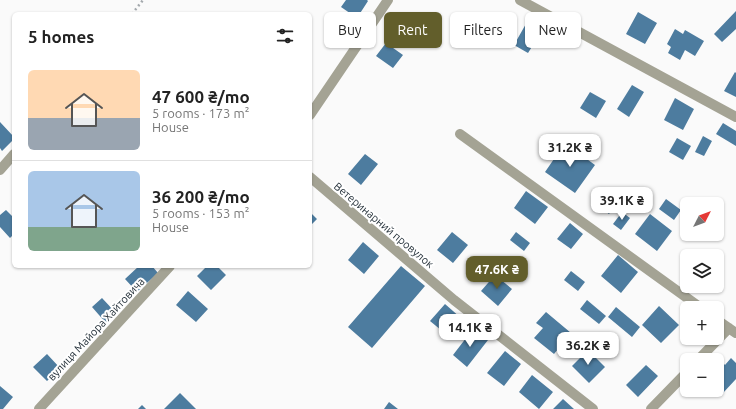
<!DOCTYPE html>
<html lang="en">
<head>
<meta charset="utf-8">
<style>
	:root { --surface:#fff; --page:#f2f2f2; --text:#222; --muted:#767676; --line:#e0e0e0; --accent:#625e2b }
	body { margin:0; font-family:Ubuntu,sans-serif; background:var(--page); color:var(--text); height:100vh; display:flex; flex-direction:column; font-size:15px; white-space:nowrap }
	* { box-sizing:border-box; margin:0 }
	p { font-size:13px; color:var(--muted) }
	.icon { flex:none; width:22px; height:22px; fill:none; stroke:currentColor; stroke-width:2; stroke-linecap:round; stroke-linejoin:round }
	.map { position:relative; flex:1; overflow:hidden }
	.side { position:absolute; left:12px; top:12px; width:300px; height:256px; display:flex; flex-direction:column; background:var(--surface); border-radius:6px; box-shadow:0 1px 3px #0004 }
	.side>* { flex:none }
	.hud { position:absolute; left:324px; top:12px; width:352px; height:36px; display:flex; gap:8px }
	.needle { width:26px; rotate:48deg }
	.tools { position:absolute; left:680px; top:197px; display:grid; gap:8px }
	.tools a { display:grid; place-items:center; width:44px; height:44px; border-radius:6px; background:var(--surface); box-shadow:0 1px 3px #0004; font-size:20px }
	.price { position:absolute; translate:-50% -34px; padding:0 9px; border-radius:8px; background:#fff; color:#222; font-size:13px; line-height:26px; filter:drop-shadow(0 1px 2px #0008) }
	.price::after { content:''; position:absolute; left:50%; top:24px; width:12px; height:9px; margin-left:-6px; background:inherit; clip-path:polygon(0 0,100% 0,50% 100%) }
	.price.active { background:var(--accent); color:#fff }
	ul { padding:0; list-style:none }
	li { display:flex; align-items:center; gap:12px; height:100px; padding:0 16px }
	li+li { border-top:1px solid var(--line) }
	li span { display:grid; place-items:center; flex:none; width:112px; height:80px; border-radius:6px; color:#555 }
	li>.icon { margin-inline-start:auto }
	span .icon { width:48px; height:48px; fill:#fffc; stroke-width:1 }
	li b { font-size:17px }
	h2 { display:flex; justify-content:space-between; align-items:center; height:48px; padding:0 16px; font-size:17px }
	.chip { padding:0 14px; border-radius:6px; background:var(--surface); box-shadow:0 1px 3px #0004; font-size:14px; line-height:36px }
	.chip.active { background:var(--accent); color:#fff }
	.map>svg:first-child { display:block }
	.building { fill:#4d7c9f }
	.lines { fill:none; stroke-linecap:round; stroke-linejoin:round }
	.path { stroke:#a4a9ad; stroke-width:2.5; stroke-dasharray:2 3; stroke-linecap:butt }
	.street { stroke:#a4a394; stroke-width:10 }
	.labels { text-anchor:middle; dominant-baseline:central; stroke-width:4; stroke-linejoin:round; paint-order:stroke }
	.street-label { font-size:11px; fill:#25313a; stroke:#fff }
</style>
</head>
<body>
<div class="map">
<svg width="736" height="409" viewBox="0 0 736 409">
	<rect width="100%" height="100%" fill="#fafafa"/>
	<path class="building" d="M346 0H367L368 1 357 18 341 7Z
		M736 11V29L722 42 714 34Z
		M638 12 657 23 645 44 626 34Z
		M527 22 542 31 528 53 514 45Z
		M675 29 683 34 685 30 704 41 695 56 685 50 680 60 668 53 671 47 667 44Z
		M386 43 403 55 393 68 376 56Z
		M735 72 736 73V97L724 91Z
		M632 85 644 92 629 117 617 109Z
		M590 92 606 101 596 118 580 108Z
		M675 98 694 109 683 130 664 120Z
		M0 122 14 137V139L2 151 0 148Z
		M723 123 736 131V146L716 134Z
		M703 136 712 141 704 156 695 152Z
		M677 138 691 146 683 160 669 152Z
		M565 143 595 165 575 193 545 172Z
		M365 154 378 164 361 185 348 174Z
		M611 187 622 195 609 214 598 206Z
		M526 191 548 207 535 224 514 208Z
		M666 199 681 210 674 220 659 209Z
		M6 210 14 218V234L10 238 0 227V215Z
		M310 212 317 219 310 226Z
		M622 212 630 218 621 230 613 224Z
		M650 214 672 231 657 251 635 234Z
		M570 223 583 234 571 249 557 239Z
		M452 232 468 245 453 263 437 250Z
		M516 232 530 243 524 251 510 240Z
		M363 242 379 256 364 274 348 260Z
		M618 255 638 272 621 293 601 276Z
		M717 264 721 266 717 272Z
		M139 266H152L158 273 137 292 125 279Z
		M207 266H217L226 275 211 290 197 276Z
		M401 266 425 286 372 348 348 327Z
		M571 271 585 282 578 291 564 280Z
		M495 275 512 289 498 306 481 291Z
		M188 291 208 309 196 322 176 305Z
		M102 298 116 313 106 323 92 307Z
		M587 300 606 316 599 324 580 309Z
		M445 304 461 318 447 335 430 321Z
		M659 306 679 325 661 343 642 325Z
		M616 307 640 327 632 337 608 317Z
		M546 312 571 333 554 354 534 338 543 328 536 323Z
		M473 329 488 340 467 367 453 355Z
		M588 350 605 367 589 383 572 366Z
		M505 351 521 364 504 386 487 373Z
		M47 354 60 368 47 381 33 367Z
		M731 358 736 363V379L723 393 717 387V366L721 361 725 365Z
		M646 365 658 376 638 397 626 385Z
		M532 375 553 392 539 409 519 392Z
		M0 386 13 397 3 409H0Z
		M180 393 196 409H164Z
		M563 399 574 409H553Z
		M389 402 398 409H384Z
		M142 405 146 409H138Z"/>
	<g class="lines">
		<path class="path" d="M132 14 143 0"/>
		<path class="street" d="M520 0 736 117
			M310 115 388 0
			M460 134 701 308
			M0 170 14 154
			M310 177 454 300 593 409
			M717 320 736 333
			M698 360 729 328
			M39 409 170 266
			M651 409 687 372"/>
	</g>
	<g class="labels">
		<g class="street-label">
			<text transform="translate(384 225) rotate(40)">Ветеринарний провулок</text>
			<text transform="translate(96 329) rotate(-47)">вулиця Майора Хайтовича</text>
		</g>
	</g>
</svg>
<div class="tools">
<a><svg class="needle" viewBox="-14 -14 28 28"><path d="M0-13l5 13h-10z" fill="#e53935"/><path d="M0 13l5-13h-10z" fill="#767676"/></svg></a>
<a><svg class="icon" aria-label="layers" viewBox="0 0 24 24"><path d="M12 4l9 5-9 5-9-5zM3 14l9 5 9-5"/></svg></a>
<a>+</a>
<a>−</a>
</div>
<b class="price" style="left:570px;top:168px">31.2K ₴</b>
<b class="price" style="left:622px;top:221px">39.1K ₴</b>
<b class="price active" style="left:497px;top:290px">47.6K ₴</b>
<b class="price" style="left:470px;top:348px">14.1K ₴</b>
<b class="price" style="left:588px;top:366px">36.2K ₴</b>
<div class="hud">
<a class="chip">Buy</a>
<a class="chip active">Rent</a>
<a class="chip">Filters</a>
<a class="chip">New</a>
</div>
<section class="side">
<h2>5 homes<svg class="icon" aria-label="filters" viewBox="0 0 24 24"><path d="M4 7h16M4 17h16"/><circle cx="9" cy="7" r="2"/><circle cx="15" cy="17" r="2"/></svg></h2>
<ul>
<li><span style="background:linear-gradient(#ffd9b3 60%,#9aa5b1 0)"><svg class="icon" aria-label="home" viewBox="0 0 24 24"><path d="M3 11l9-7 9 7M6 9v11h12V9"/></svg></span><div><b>47 600 ₴/mo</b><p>5 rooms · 173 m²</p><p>House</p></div></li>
<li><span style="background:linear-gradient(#a9c7e8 70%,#7fa58c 0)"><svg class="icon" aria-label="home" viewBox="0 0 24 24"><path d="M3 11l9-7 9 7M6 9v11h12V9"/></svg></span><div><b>36 200 ₴/mo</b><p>5 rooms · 153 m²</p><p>House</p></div></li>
</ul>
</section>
</div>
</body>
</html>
